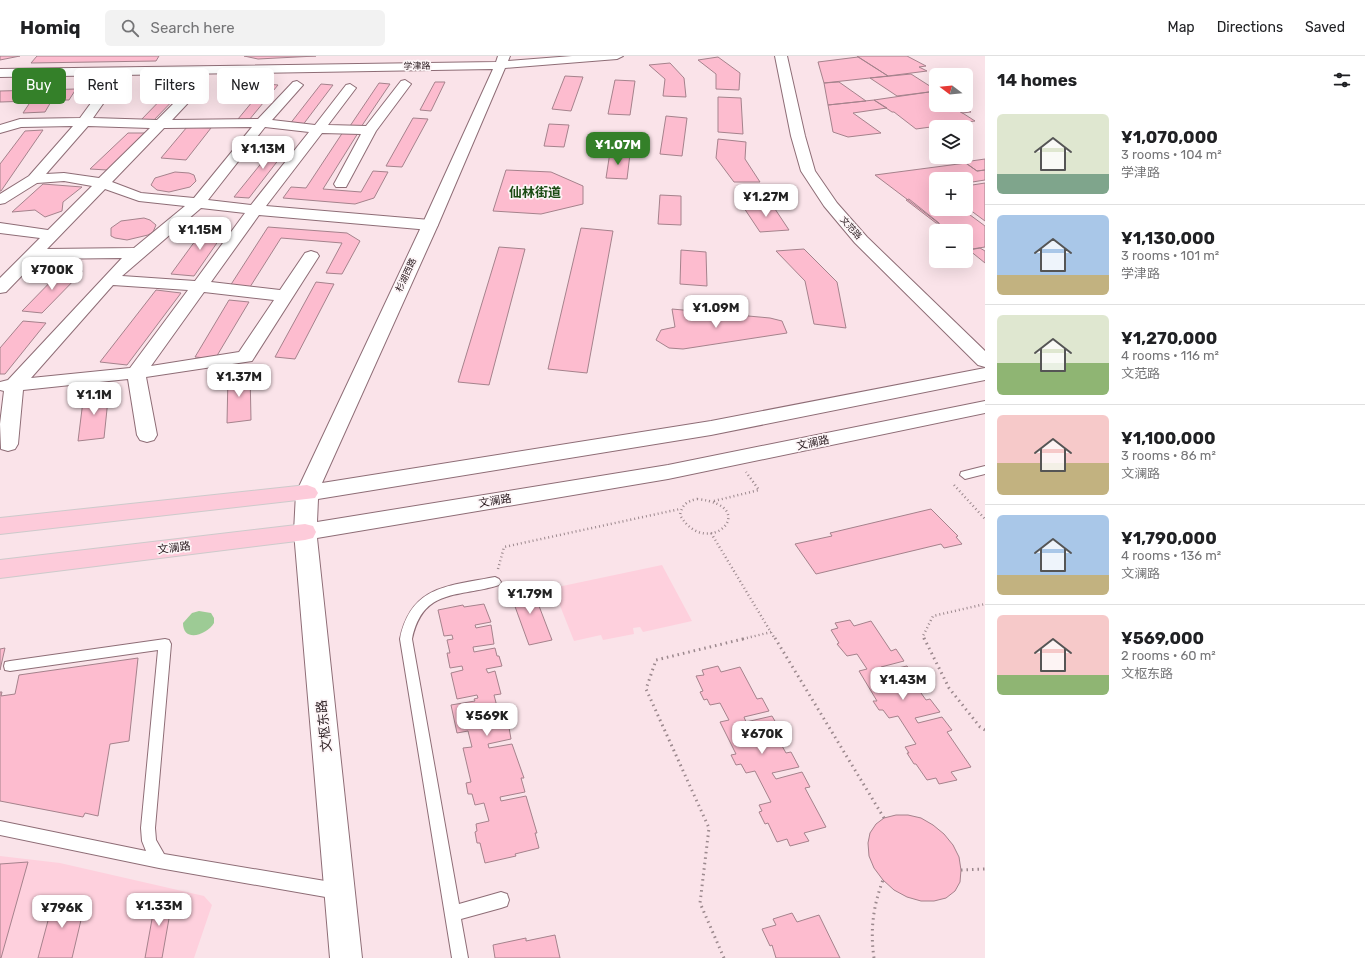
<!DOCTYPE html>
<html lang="en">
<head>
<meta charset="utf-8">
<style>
	:root { --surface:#fff; --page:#f2f2f2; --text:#202124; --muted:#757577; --line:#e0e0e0; --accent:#348029 }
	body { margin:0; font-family:Rubik,"Noto Sans SC",sans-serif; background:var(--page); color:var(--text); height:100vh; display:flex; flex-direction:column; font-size:15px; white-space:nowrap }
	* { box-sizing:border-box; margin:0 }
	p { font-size:13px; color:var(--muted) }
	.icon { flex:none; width:22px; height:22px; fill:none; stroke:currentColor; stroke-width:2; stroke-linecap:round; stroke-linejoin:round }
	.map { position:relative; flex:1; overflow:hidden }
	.panel { display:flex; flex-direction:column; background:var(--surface); width:380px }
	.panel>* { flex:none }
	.banner { position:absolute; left:12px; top:12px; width:380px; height:36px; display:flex; gap:8px }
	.needle { width:26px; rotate:286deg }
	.controls { position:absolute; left:929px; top:12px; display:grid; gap:8px }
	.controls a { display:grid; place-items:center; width:44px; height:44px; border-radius:6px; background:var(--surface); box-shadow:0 4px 16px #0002; font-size:20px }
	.price { position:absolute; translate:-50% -34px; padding:0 9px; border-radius:8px; background:#fff; color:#222; font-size:13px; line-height:26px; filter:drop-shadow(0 1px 2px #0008) }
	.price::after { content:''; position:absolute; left:50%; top:24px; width:12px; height:9px; margin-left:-6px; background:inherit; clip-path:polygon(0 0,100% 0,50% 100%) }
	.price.on { background:var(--accent); color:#fff }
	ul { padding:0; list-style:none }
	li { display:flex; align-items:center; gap:12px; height:100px; padding:0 12px }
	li+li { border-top:1px solid var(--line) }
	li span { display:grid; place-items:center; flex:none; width:112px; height:80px; border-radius:6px; color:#555 }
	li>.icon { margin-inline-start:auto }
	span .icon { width:48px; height:48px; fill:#fffc; stroke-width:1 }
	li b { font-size:17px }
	h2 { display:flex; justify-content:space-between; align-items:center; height:48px; padding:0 12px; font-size:17px }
	.pill { padding:0 14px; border-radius:6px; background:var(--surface); box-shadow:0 4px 16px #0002; font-size:14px; line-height:36px }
	.pill.on { background:var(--accent); color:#fff }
	header { display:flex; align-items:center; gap:24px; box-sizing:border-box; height:56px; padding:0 20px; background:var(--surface); border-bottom:1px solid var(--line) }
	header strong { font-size:19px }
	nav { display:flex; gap:22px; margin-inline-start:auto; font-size:14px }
	.search { width:280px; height:36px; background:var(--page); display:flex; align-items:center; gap:10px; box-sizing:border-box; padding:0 14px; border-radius:6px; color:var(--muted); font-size:15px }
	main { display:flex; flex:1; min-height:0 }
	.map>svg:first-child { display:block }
	.built { fill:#fed0dd }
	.green { fill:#9dcb95 }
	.building { fill:#fdbccf; stroke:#a5828c }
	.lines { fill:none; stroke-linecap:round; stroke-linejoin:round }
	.lane-casing { stroke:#8e6d76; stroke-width:2 }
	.street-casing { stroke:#8e6d76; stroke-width:2 }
	.secondary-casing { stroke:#8e6d76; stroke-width:2 }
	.primary-casing { stroke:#cdcacb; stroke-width:2 }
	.path-far1 { stroke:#9b888d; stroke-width:2.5; stroke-dasharray:1 3; stroke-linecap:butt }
	.path { stroke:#9b888d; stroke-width:3; stroke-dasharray:1.5 4; stroke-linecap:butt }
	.lane { fill:#fff; fill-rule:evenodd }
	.street { fill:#fff; fill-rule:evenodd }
	.secondary { fill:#fff; fill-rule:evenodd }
	.primary { fill:#fdcbda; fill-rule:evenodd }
	.labels { text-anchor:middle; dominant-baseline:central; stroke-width:3.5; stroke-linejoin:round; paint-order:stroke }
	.far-street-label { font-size:9px; fill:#2f2125; stroke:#fdf5f7 }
	.street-label { font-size:11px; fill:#2f2125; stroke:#fdf5f7 }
	.far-district-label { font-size:13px; font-weight:bold; fill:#1b4b13; stroke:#fdf5f7 }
	.near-street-label { font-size:13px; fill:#2f2125; stroke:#fdf5f7 }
</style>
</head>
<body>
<header>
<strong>Homiq</strong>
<div class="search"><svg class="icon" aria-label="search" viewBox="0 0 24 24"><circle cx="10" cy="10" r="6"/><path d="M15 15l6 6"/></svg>Search here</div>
<nav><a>Map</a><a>Directions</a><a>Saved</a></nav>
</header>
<main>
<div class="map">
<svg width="985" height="902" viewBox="0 0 985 902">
	<rect width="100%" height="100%" fill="#fae3e9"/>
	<path class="built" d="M662 509 692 565 643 576 640 571 633 572 634 578 603 584 601 579 574 585 553 532Z
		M0 800 60 807 204 840 212 849 194 902H0Z"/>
	<path class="green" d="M199 555 211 557 214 562V567C207 579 183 587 183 567L192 557Z"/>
	<path class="building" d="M0 0H20L0 4Z
		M37 0H159L156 5 31 7Z
		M244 0H316L258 3Z
		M857 0H907L926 10 919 11 927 15 888 20Z
		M718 1 740 17 739 34 716 33V18L698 4Z
		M858 1 888 20 824 27 818 6Z
		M670 7 684 22 686 41 663 40 665 23 649 9Z
		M911 18 936 34V40L929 36 897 40 870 22Z
		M565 20 583 21 571 55 552 53Z
		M615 24 635 25 630 59 608 58Z
		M435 26H445L431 55 420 54Z
		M839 26 866 45 828 49 824 27Z
		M379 27 390 28 361 71 350 70Z
		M267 28 278 29 249 64 238 63Z
		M321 28 333 29 299 74 286 73Z
		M175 29 187 30 151 67 139 66Z
		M76 33 69 44H52L45 56 23 57 31 45 0 46V35Z
		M929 36 936 40V49H950L975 65 916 73 894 56H892L874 44Z
		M718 41 741 42 743 78 718 76Z
		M874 44 887 52 853 57 881 77 848 81 833 76 828 49Z
		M950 49H960L971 56 962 57Z
		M666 60 687 62 682 100 660 98Z
		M413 62 428 63 402 111 386 110Z
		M549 68 569 69 564 91 544 90Z
		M187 71 211 72 186 104 161 102Z
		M43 74 1 135H0V108L25 75Z
		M343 76 358 77 323 133 361 136 373 115 388 116 374 142 355 148 283 142 291 131 306 132Z
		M128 77H145L107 114 90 113Z
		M718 83 746 86 745 103 760 126H734L716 102Z
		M280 84 293 85 249 142 234 141Z
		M610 96 630 98 627 123 606 122Z
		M985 103V114L977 115 964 106Z
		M966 107 977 115 985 114V124L966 127V123H936V131L934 132 936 134V153H962L985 170V191L972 193 966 188V175H949L875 119Z
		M506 114 551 116 583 130V148L541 158 493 155Z
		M175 116 189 117 194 119 196 125 190 131 169 136 157 134 151 129 155 122Z
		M985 127V165L966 151V130Z
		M43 128 82 131 63 146 62 155 45 161 35 154 12 156Z
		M660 139 681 140V169L658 168Z
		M909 143 939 167H936L906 144Z
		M771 147 789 174 760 176 742 149Z
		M144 162 150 164 156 169 153 176 148 179 127 184 115 182 111 180V172L121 165Z
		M206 170 228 171 194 220 171 218Z
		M268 171 347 177 360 185 342 218 326 217 342 187 281 182 250 231 230 230Z
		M581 172 613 175 587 317 548 313Z
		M499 191 525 193 489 329 458 326Z
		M980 192 985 195V207L969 194Z
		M804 193 837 226 846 272 814 268 805 225 776 195Z
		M681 194 706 196 707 230 680 228Z
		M63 213 83 215 42 257 22 255Z
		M316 226 334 228 295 303 275 301Z
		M156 234 181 237 127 309 100 306Z
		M229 244 249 246 215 303 195 301Z
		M672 253 770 262 782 265 787 277 683 293 669 292 656 284 661 274 675 271Z
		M23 265 46 267 5 318H0V292Z
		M250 316 251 364 227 367 228 319Z
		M109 334 104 382 78 385 84 337Z
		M931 453 958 480 956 481 962 488 944 492 941 488 816 518 795 488 832 480 830 477Z
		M531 529 552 584 529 589 509 534Z
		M484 548 491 566 475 569 476 572 491 569 494 588 473 591 474 596 495 592 497 600H499L502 610 486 613 488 617 495 615 501 638 494 639 500 662 507 660 511 683 488 688 489 692 512 688 524 722H521L525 736 500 741 501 745 526 740 537 777H535L539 792 515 798 516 800 485 807 480 787H477L475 776 477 775 476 768 489 765 484 747 475 749 472 738H468L466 727 471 726 463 692 472 691 468 675 457 677 451 649 475 645 474 643 478 642 477 639 457 643 451 617 463 614 462 610 450 612 447 597H450L447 584 453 583 452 579 444 580 438 554 463 549 464 551Z
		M850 564 854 570 871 565 891 595 896 593 904 605 881 611 884 615 907 610 915 621 911 623 926 644 930 643 940 656 915 662 918 667 942 661 952 674 947 676 971 711 951 716 957 724 939 728 936 722 927 724 916 708H914L907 697H909L905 691 916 688 898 660 889 662 883 654H879L873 645H877L859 615 867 613 857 598 847 600 837 588 839 587 831 574 838 572 835 567Z
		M5 592 0 614V593Z
		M138 602 129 685 110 688 98 760 85 757 83 761 0 745V636H2L1 640 15 638 19 619Z
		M718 610 721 616 740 611 757 643 762 642 769 655 744 661 746 666 772 660 779 672 773 674 786 697 791 696 799 711 772 717 776 723 802 716 810 731 805 732 826 771 804 777 809 785 790 790 787 783 777 786 768 767 765 768 759 756 762 755 759 749 771 746 755 715 746 717 741 708 736 709 731 699 736 698 720 666 729 664 720 647 710 649 707 643 704 644 700 636 703 635 696 620 704 619 702 614Z
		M896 759H908L921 762 933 769 944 778 953 789 959 801 961 814 960 826 955 835 946 842 934 845H921L907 841 894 834 883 824 874 812 869 800 868 787 870 777 876 768 884 762Z
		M28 806 1 902H0V808Z
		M173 840 162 902H145L156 841Z
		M86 843 72 902H38L53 846Z
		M792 857 797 866 819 859 840 902H776L772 889 770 890 762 873 776 869 773 863Z
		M555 879 560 902H495L493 889 526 882V885Z"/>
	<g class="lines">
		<defs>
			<path id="lane" d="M985 410V418L965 423 960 419 961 416Z
				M495 521 499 523 501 526 499 529C459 542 423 531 412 583L459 848 501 836 507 838 509 844 507 850 501 852 461 863 468 902H452L400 583C411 529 449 530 495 521Z
				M165 583 169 584 171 588 155 772 156 784 164 798 337 827 342 830 345 835 342 840 337 843 159 812 0 779V765L146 795 142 785 141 772 158 594 10 615 5 614 4 610 5 606 10 605Z"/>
			<path id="street" d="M775 0H787L805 80 815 115 837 147 867 181 985 295V311L978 309 855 187 824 150 801 115 791 80Z
				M405 24 411 28 376 75 346 131H336L334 128 361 78 322 77 266 150 430 164 435 166 438 169 435 172 430 174 259 159 211 226 280 234 305 197 311 195 317 197 319 200 252 305 146 321 157 379 154 384 147 386 140 384 137 379 128 323 23 334 18 388 15 393 8 395 1 393 0 368 4 335 0 334V326L8 324 122 202 38 203 6 236 0 237V222L40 182 0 177V167L48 174 92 130 64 125 37 127 5 147 0 148V138L29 120 73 70 21 71 0 77V69L20 63 80 62 102 32 106 31 112 35 93 62 157 64 193 28 197 27 203 31 172 64 258 63 293 26 297 25 303 29 272 64 315 69 346 29 350 28 356 32 328 69 366 70 401 25ZM88 70 150 72 99 122 64 117 46 118ZM252 71 194 142 141 137 112 126 164 72ZM265 71 309 76 251 149 208 144ZM105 133 139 145 185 150 134 192 47 193ZM201 152 245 157 195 225 122 220ZM113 229 188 234 130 312 31 322ZM204 236 274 244 239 296 151 310Z"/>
			<path id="secondary" d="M498 0H510L508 5 572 0H623L617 3 505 12 438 169 322 427 711 365 985 312V324L711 379 318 443 317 466 668 409 985 345V357L668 423 317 482 362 902H330L294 476 296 437 422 169 493 13 0 21V13L496 6Z"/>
			<path id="primary" d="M307 429 315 432 318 437 315 442 0 478V462Z
				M305 468 313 470 316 476 313 482 305 484 0 522V504Z"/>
		</defs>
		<use href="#lane" class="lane-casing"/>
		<use href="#street" class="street-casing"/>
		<use href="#secondary" class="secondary-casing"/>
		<use href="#primary" class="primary-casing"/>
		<path class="path-far1" d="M954 429 985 463
			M697 443C764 450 707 506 680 459 682 449 687 445 697 443Z
			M714 445 759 434 746 416
			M711 477 775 583
			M498 513 504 491 680 453
			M743 583 771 576
			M924 583 923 580 933 560 985 548"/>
		<path class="path" d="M775 582 884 762
			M924 582 949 632 980 671 985 674
			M961 814 985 813
			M724 902 700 847 709 772 646 633 656 604 747 582
			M874 902C870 875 873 850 883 824"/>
		<use href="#lane" class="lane"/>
		<use href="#street" class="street"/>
		<use href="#secondary" class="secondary"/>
		<use href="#primary" class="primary"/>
	</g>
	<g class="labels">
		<g class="far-street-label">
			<text transform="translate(417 10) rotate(-1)">学津路</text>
			<text transform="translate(851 172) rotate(48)">文范路</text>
			<text transform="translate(406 219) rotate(-65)">杉湖西路</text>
		</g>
		<g class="street-label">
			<text transform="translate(813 387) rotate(-12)">文澜路</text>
			<text transform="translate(495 445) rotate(-9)">文澜路</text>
			<text transform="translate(174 492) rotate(-7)">文澜路</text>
		</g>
		<g class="far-district-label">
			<text x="535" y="136">仙林街道</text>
		</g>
		<g class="near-street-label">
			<text transform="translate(324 670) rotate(-96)">文枢东路</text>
		</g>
	</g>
</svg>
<div class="controls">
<a><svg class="needle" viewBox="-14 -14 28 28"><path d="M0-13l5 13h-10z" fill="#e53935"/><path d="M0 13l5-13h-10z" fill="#757577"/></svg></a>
<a><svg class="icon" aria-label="layers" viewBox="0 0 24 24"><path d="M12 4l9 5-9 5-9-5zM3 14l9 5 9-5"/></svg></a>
<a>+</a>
<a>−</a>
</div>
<b class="price on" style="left:618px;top:110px">¥1.07M</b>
<b class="price" style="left:263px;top:114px">¥1.13M</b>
<b class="price" style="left:766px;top:162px">¥1.27M</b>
<b class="price" style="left:200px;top:195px">¥1.15M</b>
<b class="price" style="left:52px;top:235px">¥700K</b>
<b class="price" style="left:716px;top:273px">¥1.09M</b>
<b class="price" style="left:239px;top:342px">¥1.37M</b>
<b class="price" style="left:94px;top:360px">¥1.1M</b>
<b class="price" style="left:530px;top:559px">¥1.79M</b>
<b class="price" style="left:903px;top:645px">¥1.43M</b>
<b class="price" style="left:487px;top:681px">¥569K</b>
<b class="price" style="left:762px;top:699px">¥670K</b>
<b class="price" style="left:159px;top:871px">¥1.33M</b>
<b class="price" style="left:62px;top:873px">¥796K</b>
<div class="banner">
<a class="pill on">Buy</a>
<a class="pill">Rent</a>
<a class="pill">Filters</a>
<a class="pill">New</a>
</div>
</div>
<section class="panel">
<h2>14 homes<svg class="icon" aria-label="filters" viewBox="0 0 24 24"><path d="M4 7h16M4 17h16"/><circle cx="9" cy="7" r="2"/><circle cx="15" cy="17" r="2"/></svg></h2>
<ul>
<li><span style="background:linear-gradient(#dfe7d0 75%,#7fa58c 0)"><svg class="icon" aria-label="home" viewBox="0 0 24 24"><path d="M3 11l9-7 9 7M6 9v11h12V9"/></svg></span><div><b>¥1,070,000</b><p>3 rooms · 104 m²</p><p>学津路</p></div></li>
<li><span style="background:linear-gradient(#a9c7e8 75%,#c2b280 0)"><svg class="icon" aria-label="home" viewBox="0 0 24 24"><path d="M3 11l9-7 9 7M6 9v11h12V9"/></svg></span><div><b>¥1,130,000</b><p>3 rooms · 101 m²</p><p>学津路</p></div></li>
<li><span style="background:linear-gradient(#dfe7d0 60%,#8fb573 0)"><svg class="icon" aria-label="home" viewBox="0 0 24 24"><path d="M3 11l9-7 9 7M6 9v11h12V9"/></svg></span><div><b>¥1,270,000</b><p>4 rooms · 116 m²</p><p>文范路</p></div></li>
<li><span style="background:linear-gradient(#f6c9c9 60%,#c2b280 0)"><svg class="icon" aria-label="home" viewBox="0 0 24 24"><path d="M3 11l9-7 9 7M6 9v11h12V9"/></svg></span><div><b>¥1,100,000</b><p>3 rooms · 86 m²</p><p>文澜路</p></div></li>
<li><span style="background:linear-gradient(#a9c7e8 75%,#c2b280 0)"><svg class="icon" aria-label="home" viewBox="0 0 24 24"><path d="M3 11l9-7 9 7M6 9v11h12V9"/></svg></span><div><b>¥1,790,000</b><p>4 rooms · 136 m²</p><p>文澜路</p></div></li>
<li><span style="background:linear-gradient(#f6c9c9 75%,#8fb573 0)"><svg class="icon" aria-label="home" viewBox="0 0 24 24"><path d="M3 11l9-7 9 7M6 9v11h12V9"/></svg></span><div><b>¥569,000</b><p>2 rooms · 60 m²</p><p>文枢东路</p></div></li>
</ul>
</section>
</main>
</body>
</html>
